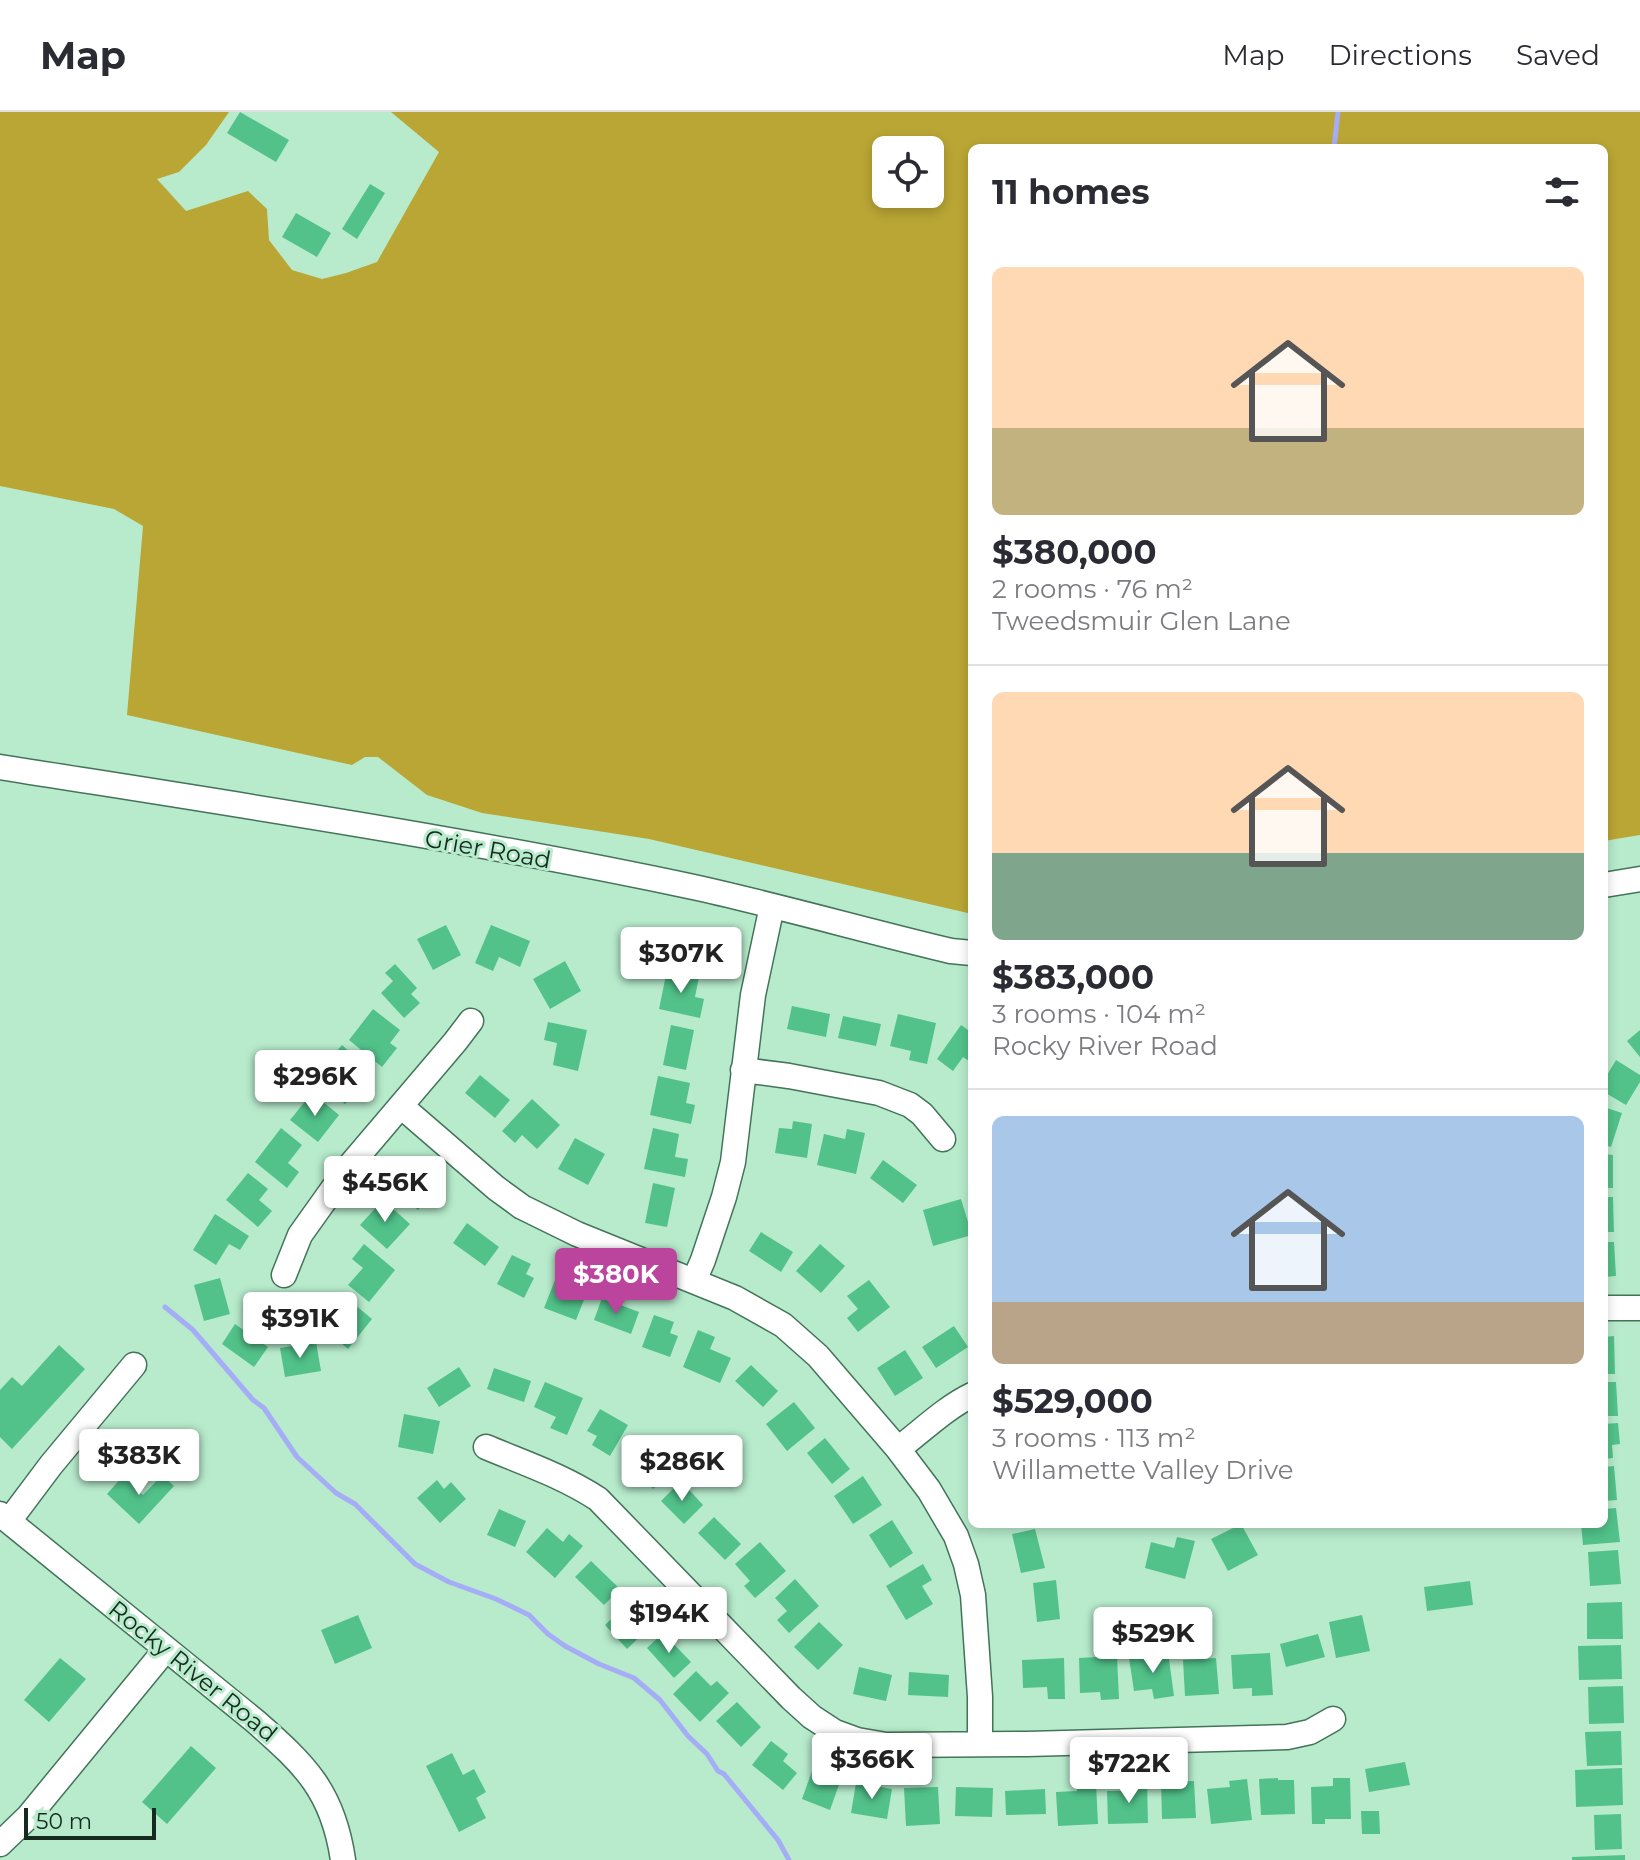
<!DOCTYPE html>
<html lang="en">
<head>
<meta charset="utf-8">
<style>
	:root { --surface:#fff; --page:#f7f7f7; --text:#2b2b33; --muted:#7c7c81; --line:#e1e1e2; --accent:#bb459d }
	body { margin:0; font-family:Montserrat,sans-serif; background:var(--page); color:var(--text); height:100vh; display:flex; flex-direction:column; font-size:30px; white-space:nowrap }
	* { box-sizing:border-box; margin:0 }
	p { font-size:26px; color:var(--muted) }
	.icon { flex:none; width:44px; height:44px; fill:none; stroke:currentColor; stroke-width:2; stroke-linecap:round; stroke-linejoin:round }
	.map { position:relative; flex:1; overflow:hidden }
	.side { position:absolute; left:968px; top:32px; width:640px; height:1384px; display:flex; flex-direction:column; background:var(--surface); border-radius:12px; box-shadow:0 4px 12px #0003 }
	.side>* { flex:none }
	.tools { position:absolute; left:872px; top:24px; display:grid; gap:16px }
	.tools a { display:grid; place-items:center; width:72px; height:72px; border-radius:12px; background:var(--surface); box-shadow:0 4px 12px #0003; font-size:40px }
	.scale { position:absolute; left:24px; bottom:20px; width:132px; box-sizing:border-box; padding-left:8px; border:4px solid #162a1f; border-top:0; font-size:22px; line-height:28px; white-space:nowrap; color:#162a1f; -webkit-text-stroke:6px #b7ebcc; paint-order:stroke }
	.price { position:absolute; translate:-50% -68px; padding:0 18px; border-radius:8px; background:#fff; color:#222; font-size:26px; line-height:52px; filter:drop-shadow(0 2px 4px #0008) }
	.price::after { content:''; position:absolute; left:50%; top:48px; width:24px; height:18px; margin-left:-12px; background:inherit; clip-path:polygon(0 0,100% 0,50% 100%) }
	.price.current { background:var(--accent); color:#fff }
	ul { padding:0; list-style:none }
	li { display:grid; align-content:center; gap:16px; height:424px; padding:0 24px }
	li+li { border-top:2px solid var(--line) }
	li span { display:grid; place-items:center; height:248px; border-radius:12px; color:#555 }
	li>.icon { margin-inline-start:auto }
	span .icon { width:144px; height:144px; fill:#fffc; stroke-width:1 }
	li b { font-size:34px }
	h2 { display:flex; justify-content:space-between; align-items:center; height:96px; padding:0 24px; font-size:34px }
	header { display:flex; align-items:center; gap:48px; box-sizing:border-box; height:112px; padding:0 40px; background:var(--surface); border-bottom:2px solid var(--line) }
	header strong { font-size:38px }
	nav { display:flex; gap:44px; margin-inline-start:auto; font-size:28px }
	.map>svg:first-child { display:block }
	.forest { fill:#baa635; fill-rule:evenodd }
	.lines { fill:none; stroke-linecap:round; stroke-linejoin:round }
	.stream { stroke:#a5adf6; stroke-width:5 }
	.building { fill:#52c28a }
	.minor-casing { stroke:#437459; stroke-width:27 }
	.minor { stroke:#fff; stroke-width:24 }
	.labels { text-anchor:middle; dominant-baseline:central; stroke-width:6; stroke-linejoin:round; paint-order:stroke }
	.street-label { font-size:24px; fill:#162a1f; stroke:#b7ebcc }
</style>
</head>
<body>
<header>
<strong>Map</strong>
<nav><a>Map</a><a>Directions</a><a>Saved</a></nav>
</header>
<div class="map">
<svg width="1640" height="1748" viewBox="0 0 1640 1748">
	<rect width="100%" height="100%" fill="#b7ebcc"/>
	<path class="forest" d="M0 0H229L206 33 179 60 157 67 186 99 248 79 267 97 269 128 292 158 322 167 346 161 377 150 439 40 391 0H1640V723L1604 729V36H972V802L649 727 482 701 427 683 378 645H365L352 653 127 603 143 414 114 397 0 374ZM886 38H930V82H886Z"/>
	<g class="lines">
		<path class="stream" d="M1334 36 1338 0
			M165 1195 193 1218 253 1288 264 1296 297 1345 336 1381 355 1392 415 1452 449 1470 496 1487 529 1503 548 1522 565 1534 599 1552 634 1566 660 1588 688 1624 707 1642 718 1659 724 1662 778 1728 789 1748"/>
	</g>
	<path class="building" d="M240 0 289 28 276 50 227 21Z
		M370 72 385 81 357 127 342 117Z
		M296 101 331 121 317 145 282 125Z
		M446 813 461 843 433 858 417 827Z
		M491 813 530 829 520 855 499 845 493 859 475 851Z
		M565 849 581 879 550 897 533 867Z
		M395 852 417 876 411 882 420 891 404 906 381 881 393 869 385 861Z
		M667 858 699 865 695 885 704 887 700 906 659 897Z
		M792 894 830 902 826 925 787 917Z
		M373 897 400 918 390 931 397 936 382 955 349 928Z
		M898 902 936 911 927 952 909 948 911 939 890 934Z
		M843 904 881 912 876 934 838 926Z
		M548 910 587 918 578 959 553 953 557 931 544 928Z
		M671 913 694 918 686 958 663 953Z
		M961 913 972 921V951L963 945 953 959 937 947Z
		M1640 918V945L1627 929Z
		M342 933 363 952 348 969 358 978 345 992 314 965Z
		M1616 948 1640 963V970L1626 993 1604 980V968Z
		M480 963 510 988 495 1006 465 981Z
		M658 964 690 971 686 991 695 993 691 1012 650 1003Z
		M312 981 339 1003 318 1030 290 1008Z
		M532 987 560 1013 537 1037 522 1023 515 1031 502 1019Z
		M1604 995 1622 1001 1611 1035 1604 1033Z
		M793 1009 812 1012 807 1046 775 1041 779 1016 792 1017Z
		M281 1016 302 1033 288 1051 299 1060 287 1076 255 1050Z
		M653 1016 679 1022 675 1045 688 1047 685 1065 644 1057Z
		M847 1017 865 1021 856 1062 817 1053 824 1022 845 1027Z
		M575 1026 605 1042 588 1073 558 1057Z
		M1604 1042 1613 1043V1076H1604Z
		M412 1048 440 1072 418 1098 389 1074Z
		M883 1048 917 1073 903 1091 870 1066Z
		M248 1061 268 1077 259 1088 272 1099 258 1115 226 1088Z
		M653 1071 675 1076 667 1115 645 1111Z
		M1604 1085H1613L1614 1120H1604Z
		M961 1087 972 1123 933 1134 923 1098Z
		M383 1088 410 1112 387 1137 360 1113Z
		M215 1102 249 1124 240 1138 229 1132 216 1153 193 1138Z
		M467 1111 499 1135 485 1154 453 1131Z
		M761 1120 793 1140 781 1160 749 1139Z
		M1604 1130H1614L1616 1164 1604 1165Z
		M364 1132 395 1158 369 1190 348 1173 363 1156 352 1147Z
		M820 1132 845 1154 821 1181 796 1159Z
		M512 1143 531 1152 526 1162 534 1166 524 1186 497 1172Z
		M557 1163 589 1175 576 1208 544 1196Z
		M220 1166 230 1202 204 1209 194 1173Z
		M869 1168 890 1195 858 1220 847 1206 858 1197 847 1184Z
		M602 1186 639 1200 631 1222 594 1208Z
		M354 1192 372 1207 348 1237 330 1222Z
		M654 1203 674 1210 670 1221 678 1224 670 1245 642 1235Z
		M235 1212 268 1235 254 1255 222 1232Z
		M954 1214 968 1235 936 1256 922 1235Z
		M698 1218 715 1225 710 1237 731 1246 720 1271 683 1255Z
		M1614 1224 1615 1262H1604V1225Z
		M316 1230 321 1259 285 1265 280 1236Z
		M59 1233 85 1257 12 1337 0 1325V1278L12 1265 22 1274Z
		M905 1238 923 1266 895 1284 877 1256Z
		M751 1253 778 1279 763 1295 735 1269Z
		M459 1255 471 1274 439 1295 427 1276Z
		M494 1256 531 1269 524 1290 487 1277Z
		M545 1270 583 1286 567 1323 550 1316 556 1305 534 1295Z
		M1604 1270H1616L1618 1304H1604Z
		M794 1290 815 1316 787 1339 766 1312Z
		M600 1297 628 1313 610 1344 592 1333 597 1324 587 1319Z
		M404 1302 440 1309 433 1342 398 1335Z
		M1618 1311 1620 1332 1612 1333 1613 1346 1604 1347V1312Z
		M825 1326 850 1357 832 1372 807 1341Z
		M643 1331 670 1361 653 1377 625 1347Z
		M1614 1354 1617 1388 1604 1389V1355Z
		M162 1363 174 1374 139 1412 107 1382 123 1364 143 1383Z
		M863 1364 882 1393 853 1412 834 1384Z
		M437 1368 444 1377 451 1370 466 1387 440 1411 417 1386Z
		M681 1369 703 1393 684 1412 661 1389Z
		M1616 1396 1620 1430 1583 1433 1581 1412H1604V1397Z
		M499 1397 526 1409 515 1435 487 1423Z
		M714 1405 741 1432 725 1448 698 1421Z
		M892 1408 913 1441 890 1456 869 1423Z
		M1241 1412 1258 1443 1228 1459 1211 1427Z
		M547 1416 563 1430 569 1422 583 1434 555 1466 526 1440Z
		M1035 1417 1045 1456 1021 1461 1012 1422Z
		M1177 1425 1195 1429 1185 1467 1145 1456 1151 1430 1174 1436Z
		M760 1430 786 1459 755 1486 744 1474 750 1469 735 1452Z
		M1618 1438 1621 1472 1590 1474 1588 1440Z
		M591 1449 620 1477 604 1493 575 1465Z
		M923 1452 932 1468 922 1474 933 1492 906 1508 886 1474Z
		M795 1467 819 1494 789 1521 777 1508 787 1499 775 1486Z
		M1056 1468 1060 1507 1037 1510 1033 1471Z
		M1470 1469 1473 1493 1427 1499 1424 1475Z
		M1622 1490 1623 1527H1587V1491Z
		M628 1491 637 1501 644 1495 657 1508 627 1537 605 1513Z
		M358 1503 372 1536 335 1552 321 1518Z
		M1362 1503 1370 1539 1336 1546 1329 1510Z
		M819 1510 843 1533 818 1558 794 1535Z
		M663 1521 691 1550 674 1566 647 1536Z
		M1318 1522 1325 1545 1286 1555 1280 1532Z
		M1621 1533 1622 1567 1579 1568 1578 1534Z
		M1168 1540 1174 1584 1154 1587 1152 1577 1134 1579 1129 1546Z
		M1270 1541 1273 1583 1252 1584V1576L1233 1577 1231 1543Z
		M1117 1544 1119 1587 1101 1588 1100 1580 1080 1581 1079 1546Z
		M60 1546 86 1567 49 1610 24 1588Z
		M1064 1546 1065 1587H1048L1047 1575 1023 1576 1022 1548Z
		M1216 1546 1219 1582 1185 1584 1183 1548Z
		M859 1555 892 1563 886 1589 853 1582Z
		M696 1559 711 1574 717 1569 729 1581 700 1610 673 1582Z
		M909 1560 949 1563 948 1585 908 1583Z
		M1623 1574 1624 1611 1589 1612 1588 1575Z
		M737 1590 761 1615 741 1635 716 1609Z
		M1621 1619 1622 1653 1587 1654 1585 1620Z
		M771 1629 788 1642 783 1649 797 1661 783 1678 752 1653Z
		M191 1634 216 1656 167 1712 142 1690Z
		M452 1641 463 1663 474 1657 486 1680 476 1686 486 1706 459 1720 426 1654Z
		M1405 1650 1410 1673 1369 1680 1365 1657Z
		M1622 1656 1623 1693 1576 1695 1575 1658Z
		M812 1659 840 1670 830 1698 802 1687Z
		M1278 1666V1668H1294L1295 1702 1261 1703 1259 1667Z
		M1333 1666H1350L1351 1707H1325V1712H1312L1311 1675 1333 1674Z
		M1247 1667 1252 1708 1211 1712 1207 1677 1230 1675 1229 1669Z
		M1129 1669H1147L1148 1711 1108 1712 1107 1679H1129Z
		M1194 1669 1196 1706 1162 1707 1161 1670Z
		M856 1671 892 1677 887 1707 851 1701Z
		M1096 1671 1098 1712 1058 1714 1056 1680 1077 1679V1672Z
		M938 1675 940 1712 906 1714 904 1676Z
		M956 1675 993 1676 992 1705 955 1704Z
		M1045 1677 1046 1702 1006 1703 1005 1679Z
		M1361 1699H1379L1380 1722H1362Z
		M1621 1702 1622 1737 1595 1738 1594 1703Z
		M1625 1743V1748H1572V1745Z"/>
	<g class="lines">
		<defs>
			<path id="minor" d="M0 655C233 692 468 727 698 776 783 795 867 819 951 839L972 841
				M1604 773 1640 767
				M743 958 789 964 879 981 910 993 922 1002 943 1027
				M401 994 496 1076 522 1095 577 1122 735 1186 783 1213 818 1244 898 1337 929 1378 956 1424 966 1452 973 1483 980 1585V1631
				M284 1163 300 1123 347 1057 455 930 471 909
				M694 1169 703 1148 724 1085 733 1050 753 883 772 794
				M1604 1196H1640
				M486 1335C524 1351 563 1364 598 1387L791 1586 812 1605 835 1620 857 1628 886 1633 1027 1632 1287 1625 1310 1620 1333 1607
				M898 1337C922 1319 945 1296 972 1283
				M0 1402 255 1609C305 1653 333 1679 343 1748
				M9 1409 51 1353 134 1253
				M0 1732 28 1705 166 1537"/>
		</defs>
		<use href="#minor" class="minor-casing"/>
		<use href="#minor" class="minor"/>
	</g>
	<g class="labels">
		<g class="street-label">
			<text transform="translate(488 737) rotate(10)">Grier Road</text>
			<text transform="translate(193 1559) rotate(39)">Rocky River Road</text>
		</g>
	</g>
</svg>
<div class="tools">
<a><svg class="icon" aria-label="locate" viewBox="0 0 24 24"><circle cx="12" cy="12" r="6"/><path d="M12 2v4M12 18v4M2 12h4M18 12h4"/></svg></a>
</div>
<div class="scale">50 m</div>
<b class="price" style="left:681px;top:883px">$307K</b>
<b class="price" style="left:315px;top:1006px">$296K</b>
<b class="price" style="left:385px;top:1112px">$456K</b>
<b class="price current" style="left:616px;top:1204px">$380K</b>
<b class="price" style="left:300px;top:1248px">$391K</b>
<b class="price" style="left:139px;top:1385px">$383K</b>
<b class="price" style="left:682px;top:1391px">$286K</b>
<b class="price" style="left:669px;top:1543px">$194K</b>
<b class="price" style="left:1153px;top:1563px">$529K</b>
<b class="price" style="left:872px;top:1689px">$366K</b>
<b class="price" style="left:1129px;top:1693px">$722K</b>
<section class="side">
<h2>11 homes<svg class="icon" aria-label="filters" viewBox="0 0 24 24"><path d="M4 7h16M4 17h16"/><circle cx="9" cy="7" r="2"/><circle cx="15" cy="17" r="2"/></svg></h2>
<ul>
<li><span style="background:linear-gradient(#ffd9b3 65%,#c2b280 0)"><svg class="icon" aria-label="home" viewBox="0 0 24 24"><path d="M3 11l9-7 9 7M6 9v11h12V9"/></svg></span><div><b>$380,000</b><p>2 rooms · 76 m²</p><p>Tweedsmuir Glen Lane</p></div></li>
<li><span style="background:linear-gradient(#ffd9b3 65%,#7fa58c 0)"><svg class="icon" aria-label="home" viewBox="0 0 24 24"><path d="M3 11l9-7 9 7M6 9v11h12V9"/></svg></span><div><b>$383,000</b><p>3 rooms · 104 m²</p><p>Rocky River Road</p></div></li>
<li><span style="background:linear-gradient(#a9c7e8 75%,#b9a48a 0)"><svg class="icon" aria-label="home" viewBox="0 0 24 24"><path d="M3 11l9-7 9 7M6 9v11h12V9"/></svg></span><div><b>$529,000</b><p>3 rooms · 113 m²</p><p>Willamette Valley Drive</p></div></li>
</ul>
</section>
</div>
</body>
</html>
